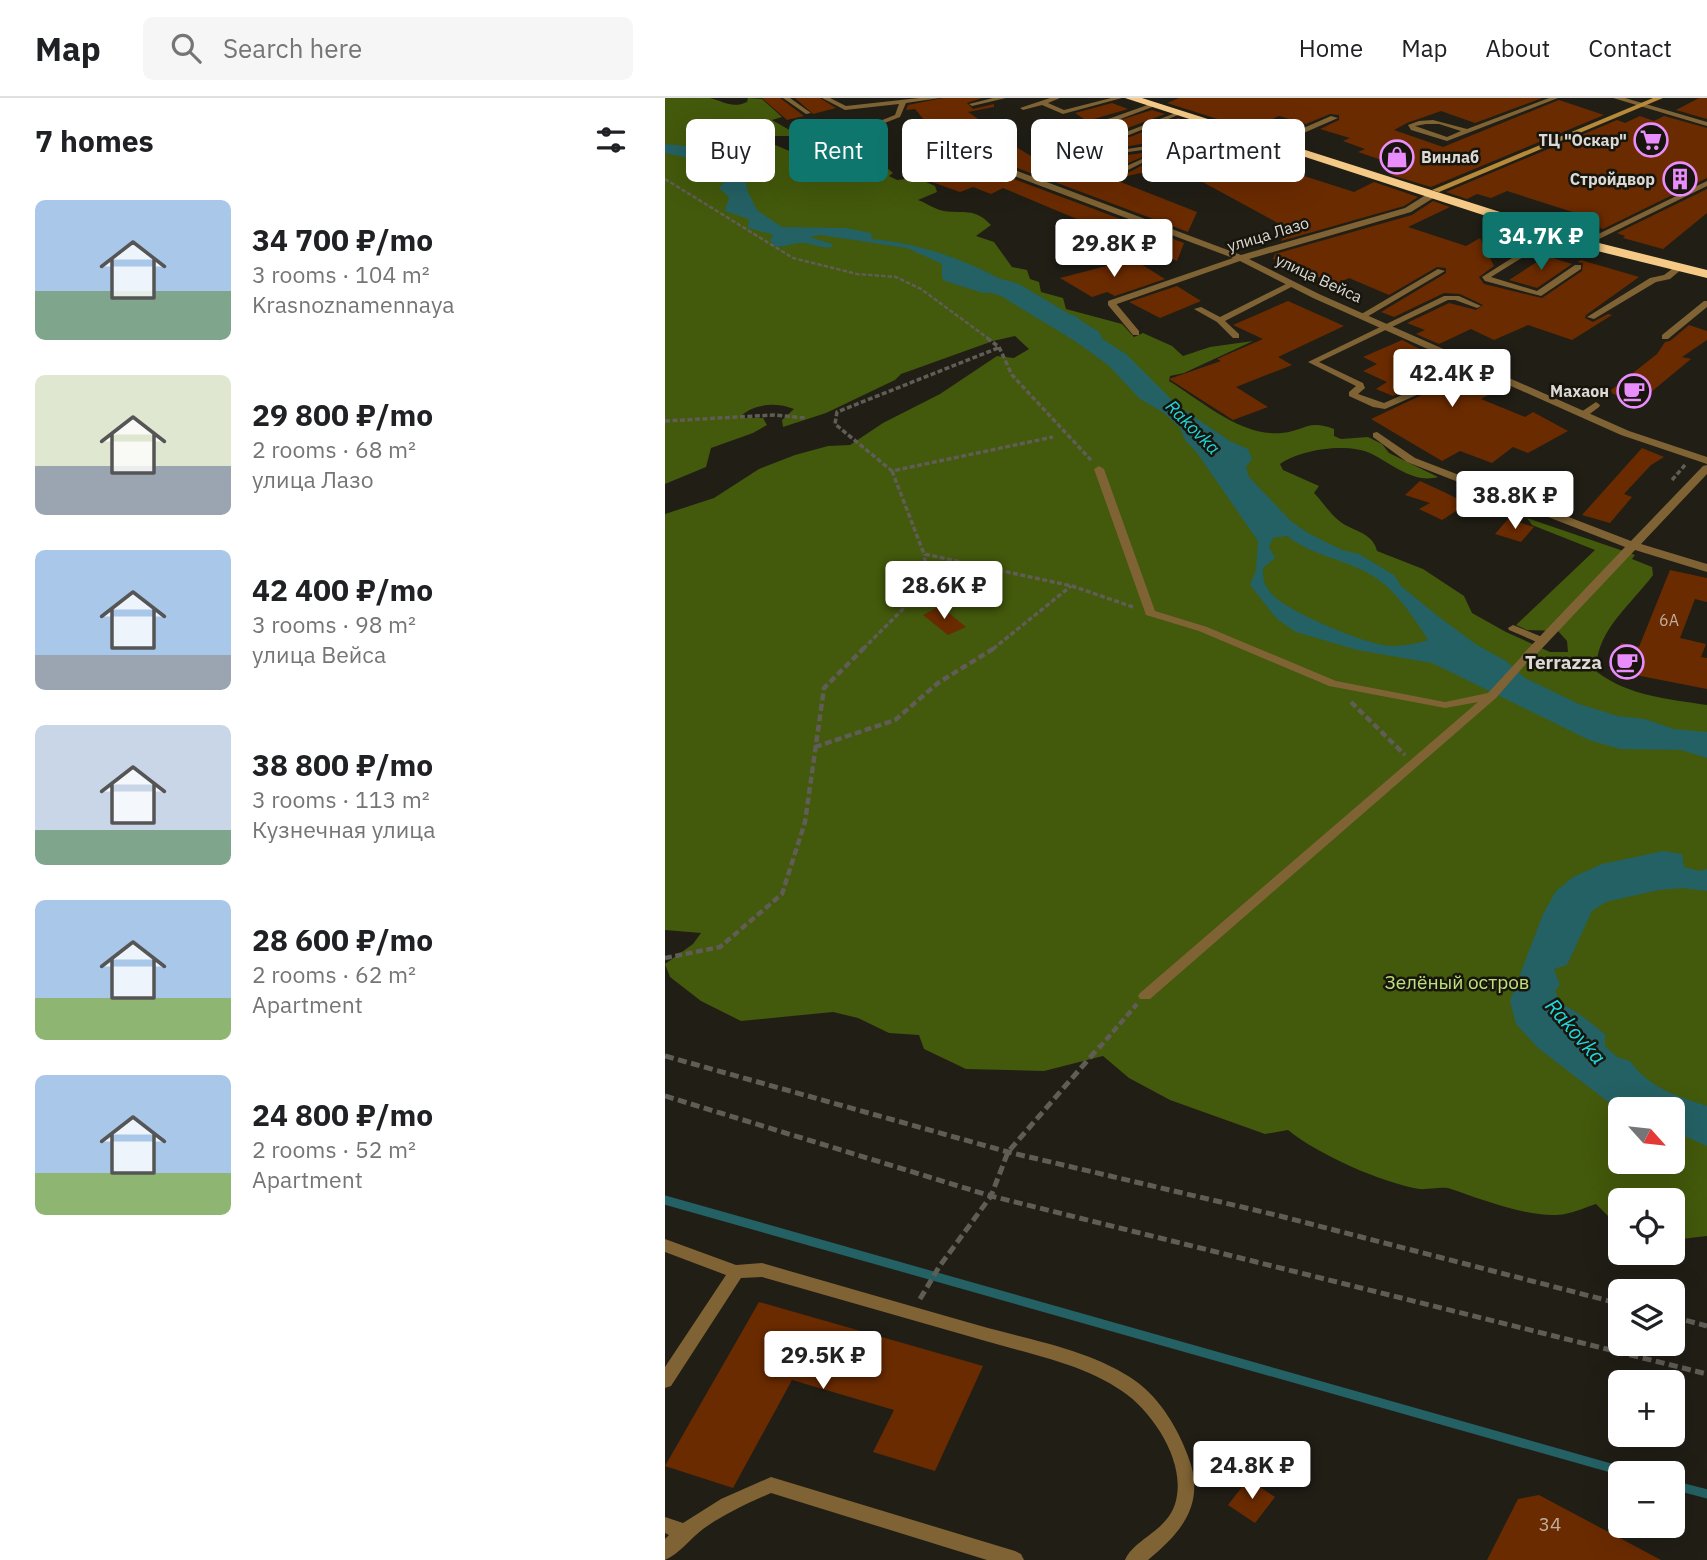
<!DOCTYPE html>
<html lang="en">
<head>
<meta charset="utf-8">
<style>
	:root { --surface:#fff; --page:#f6f6f6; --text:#202124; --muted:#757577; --line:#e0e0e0; --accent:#0f766e }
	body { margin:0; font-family:"IBM Plex Sans",sans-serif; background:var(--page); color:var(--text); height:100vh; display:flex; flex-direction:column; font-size:26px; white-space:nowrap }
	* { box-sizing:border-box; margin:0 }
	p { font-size:23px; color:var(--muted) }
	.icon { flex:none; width:38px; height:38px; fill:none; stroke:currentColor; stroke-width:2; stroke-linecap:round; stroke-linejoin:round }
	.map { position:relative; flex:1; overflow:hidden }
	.sheet { display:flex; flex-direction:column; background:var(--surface); width:665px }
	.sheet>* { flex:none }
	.guide { position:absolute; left:21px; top:21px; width:665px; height:63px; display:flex; gap:14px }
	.needle { width:46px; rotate:117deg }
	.controls { position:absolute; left:943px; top:999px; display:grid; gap:14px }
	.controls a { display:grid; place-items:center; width:77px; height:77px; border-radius:10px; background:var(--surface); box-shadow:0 7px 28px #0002; font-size:35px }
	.price { position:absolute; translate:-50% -60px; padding:0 16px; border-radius:7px; background:#fff; color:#222; font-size:23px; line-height:46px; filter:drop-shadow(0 2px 4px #0008) }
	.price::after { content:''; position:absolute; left:50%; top:42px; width:21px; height:16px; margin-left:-10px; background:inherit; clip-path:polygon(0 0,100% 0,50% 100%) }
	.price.selected { background:var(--accent); color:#fff }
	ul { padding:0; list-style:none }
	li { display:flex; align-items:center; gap:21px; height:175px; padding:0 35px }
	li span { display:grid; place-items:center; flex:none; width:196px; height:140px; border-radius:10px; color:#555 }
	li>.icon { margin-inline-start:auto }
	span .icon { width:84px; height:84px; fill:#fffc; stroke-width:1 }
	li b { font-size:30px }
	h2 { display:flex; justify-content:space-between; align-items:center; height:84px; padding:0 35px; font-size:30px }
	.chip { padding:0 24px; border-radius:10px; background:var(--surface); box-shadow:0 7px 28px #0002; font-size:24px; line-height:63px }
	.chip.selected { background:var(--accent); color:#fff }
	header { display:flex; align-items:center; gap:42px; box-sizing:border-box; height:98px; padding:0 35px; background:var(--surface); border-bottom:2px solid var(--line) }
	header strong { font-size:33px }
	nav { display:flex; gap:38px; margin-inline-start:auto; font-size:24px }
	.search { width:490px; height:63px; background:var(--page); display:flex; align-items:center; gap:18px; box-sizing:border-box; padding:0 24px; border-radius:10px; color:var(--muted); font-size:26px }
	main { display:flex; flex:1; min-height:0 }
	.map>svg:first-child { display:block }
	.forest { fill:#43590b; fill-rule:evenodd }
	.water { fill:#246164; fill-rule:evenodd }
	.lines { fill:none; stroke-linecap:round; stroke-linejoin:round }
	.stream { stroke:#246164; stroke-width:9 }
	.river { fill:#246164; fill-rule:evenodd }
	.building { fill:#6b2b00 }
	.path-far3 { stroke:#605d56; stroke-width:2.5; stroke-dasharray:4.5 2; stroke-linecap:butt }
	.path-far2 { stroke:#605d56; stroke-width:3.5; stroke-dasharray:5 2.5; stroke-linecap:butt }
	.path-far1 { stroke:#605d56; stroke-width:4.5; stroke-dasharray:7 3.5; stroke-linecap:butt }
	.path { stroke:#605d56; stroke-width:5; stroke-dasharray:9 4.5; stroke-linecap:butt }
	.lane { fill:#7f6334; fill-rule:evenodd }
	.street { fill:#7f6334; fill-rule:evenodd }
	.secondary { fill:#b78a3a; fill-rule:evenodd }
	.highway { fill:#f5ca87; fill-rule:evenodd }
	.labels { text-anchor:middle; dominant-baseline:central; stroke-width:5; stroke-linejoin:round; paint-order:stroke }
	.far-poi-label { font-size:16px; font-weight:bold; fill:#dcd9d4; stroke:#18150d; text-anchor:end }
	.far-street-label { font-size:16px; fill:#dcd9d4; stroke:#18150d }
	.number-label { font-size:16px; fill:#c0ae9f }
	.far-water-label { font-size:18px; font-style:italic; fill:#1ed8e0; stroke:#18150d }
	.poi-label { font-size:19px; font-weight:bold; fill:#dcd9d4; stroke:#18150d; text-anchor:end }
	.park-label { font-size:19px; fill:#bde17e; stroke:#18150d }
	.near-number-label { font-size:19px; fill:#c0ae9f }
	.water-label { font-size:21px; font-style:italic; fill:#1ed8e0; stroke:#18150d }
</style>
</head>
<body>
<header>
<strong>Map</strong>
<div class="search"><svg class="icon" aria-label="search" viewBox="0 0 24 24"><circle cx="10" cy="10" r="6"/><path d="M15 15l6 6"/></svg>Search here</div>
<nav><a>Home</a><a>Map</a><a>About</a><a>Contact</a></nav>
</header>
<main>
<section class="sheet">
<h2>7 homes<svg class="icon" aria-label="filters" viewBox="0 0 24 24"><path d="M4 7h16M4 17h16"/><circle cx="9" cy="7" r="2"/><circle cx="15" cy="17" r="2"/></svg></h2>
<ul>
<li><span style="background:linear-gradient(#a9c7e8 65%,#7fa58c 0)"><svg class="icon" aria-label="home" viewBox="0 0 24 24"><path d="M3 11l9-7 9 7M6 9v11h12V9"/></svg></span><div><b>34 700 ₽/mo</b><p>3 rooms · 104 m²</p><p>Krasnoznamennaya</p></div></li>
<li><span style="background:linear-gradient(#dfe7d0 65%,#9aa5b1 0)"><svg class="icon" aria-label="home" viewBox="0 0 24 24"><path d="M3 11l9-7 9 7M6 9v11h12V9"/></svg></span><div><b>29 800 ₽/mo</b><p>2 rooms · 68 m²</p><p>улица Лазо</p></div></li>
<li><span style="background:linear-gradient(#a9c7e8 75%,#9aa5b1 0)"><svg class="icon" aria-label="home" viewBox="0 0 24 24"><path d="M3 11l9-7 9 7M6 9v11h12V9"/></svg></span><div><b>42 400 ₽/mo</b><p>3 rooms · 98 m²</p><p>улица Вейса</p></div></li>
<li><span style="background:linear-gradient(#c9d6e8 75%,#7fa58c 0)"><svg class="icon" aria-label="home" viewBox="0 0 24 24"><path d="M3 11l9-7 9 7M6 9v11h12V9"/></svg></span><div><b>38 800 ₽/mo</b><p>3 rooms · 113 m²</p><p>Кузнечная улица</p></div></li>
<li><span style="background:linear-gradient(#a9c7e8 70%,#8fb573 0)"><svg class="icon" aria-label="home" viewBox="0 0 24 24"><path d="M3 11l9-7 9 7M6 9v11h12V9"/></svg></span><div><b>28 600 ₽/mo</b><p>2 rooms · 62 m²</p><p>Apartment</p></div></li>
<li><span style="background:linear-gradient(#a9c7e8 70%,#8fb573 0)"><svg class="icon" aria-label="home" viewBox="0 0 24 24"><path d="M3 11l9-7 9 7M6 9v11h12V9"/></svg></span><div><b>24 800 ₽/mo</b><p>2 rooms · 52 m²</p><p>Apartment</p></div></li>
</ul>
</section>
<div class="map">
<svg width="1042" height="1462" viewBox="0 0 1042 1462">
	<rect width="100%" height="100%" fill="#211e16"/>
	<path class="forest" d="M0 0C14 0 32 0 45 0 58 3 67 11 82 4L83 0 97 1 117 19 107 22 128 34V38H108L103 44 134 57 146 55 150 61 151 76 162 83C183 79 200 70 222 70L228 75 224 78 232 82 252 80 270 88 272 94 253 102C261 105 271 112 279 113 299 116 309 109 326 127L311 138 329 144 347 169 362 172 365 181 374 184 376 194 398 200 401 211 457 226 469 239 478 235 507 248 518 258 545 249 588 243 519 275 505 278 504 283C537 303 576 339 617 335 640 333 642 321 669 331V338L676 341 703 339 717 346 724 355 773 379C749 386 727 366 707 356 683 344 636 351 615 366L618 372 654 388 649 395C657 403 663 413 672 421 684 433 708 433 712 453L758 471 799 498 807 515 841 534 885 554H903L902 543 893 533 862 532 851 527 930 452 867 427 862 420 970 457 967 461 987 469 988 477C967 506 928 535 932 574 964 598 1003 601 1042 607V1138L1008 1142V1102H956L955 1130 931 1106C921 1109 911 1114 900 1116 870 1122 815 1101 786 1091 777 1088 764 1092 754 1091 715 1084 654 1057 623 1032L600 1036 505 1002 464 980 438 958 379 973 301 971 259 951 254 937 224 935 193 920 168 914 76 923 36 903 5 879 0 866 28 846 36 835 0 832V416L49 400 94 371 130 357 163 348 185 347 218 325 275 296 332 258 349 260 364 251 350 238 328 243 236 276 230 282 161 315 118 329 117 322 129 311C111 304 88 305 74 320H98L102 327 88 335 46 350 41 369 0 386ZM956 1012H1008V1064H956Z"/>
	<path class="water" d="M0 46 33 49 39 58 55 56 68 74 81 85 83 94 92 112 117 129 181 130 206 135 207 141C263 146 319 168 365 199L366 204H354L344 194 318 195 280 183 277 180V166L242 150 155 137 145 139 167 146 168 149C157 151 149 146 139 145 128 144 120 150 109 148L105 142 108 138 106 136 83 130 84 121 60 113 64 99 54 90 60 83C51 61 21 60 0 55Z
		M376 209 411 218 431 237 461 256 512 307 565 343 583 351 587 361 581 369 584 379 626 423 643 435 677 452 694 456 729 477 736 488 774 519 812 547 841 563 860 580 914 606 953 618 980 621 1009 631 1042 634V660L1016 652 955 651 924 642 767 565 692 552 631 534 612 521 585 487 591 472 593 443 532 355 520 342 515 330 499 315 475 301 443 267 385 225ZM622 438C648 459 683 461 711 480 732 494 749 520 763 542 751 546 738 548 725 548 702 547 620 513 606 495 599 487 598 481 598 470L610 460 604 449 608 440Z
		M998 753 1017 756 1019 769 1035 773 1042 771V793L1018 790 994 792 941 804 927 813 902 867 889 871 895 887 890 893 896 906C910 911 927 926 940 936V948L952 959 965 963C984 990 1012 998 1042 1008V1048L1008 1033V1012L955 1013 873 950 851 926 845 903 878 816 891 793 908 779 937 766Z"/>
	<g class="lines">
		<path class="stream" d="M0 1102 967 1376
			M1008 1387 1042 1396"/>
		<path class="river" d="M312 174 354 186 433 233 437 239 433 245 423 247 413 245 336 198 303 188 299 182 303 176Z"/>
	</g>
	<path class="building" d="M97 0H115L139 18 122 22Z
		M130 0H155L171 10 148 16Z
		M278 0H317L302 5 308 11 329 6V9L303 14 322 27 316 28 371 61 423 46 421 45 465 39 513 20 548 32 517 43 513 40 416 56 421 63 491 53 445 73 443 79 532 114 523 134 275 41 250 11 241 12 243 7Z
		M514 0H877L810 25 776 13 742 25 729 32 778 49 894 2 939 17 766 89 726 77 740 70 693 54 700 51 678 43 685 40 655 31 674 22V17L665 16 641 26 614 18 584 31 502 5Z
		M1034 0H1042V21L1011 12Z
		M447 5 463 11 422 23 410 15Z
		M487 12 500 16 460 31 438 33 433 29Z
		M975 18 989 23 999 18 1042 30V80L938 131 912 122 920 118 842 93 826 100 812 96 802 101 781 94 952 22 960 25Z
		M561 36 569 38 558 43 609 60 599 65 689 94 709 84 753 99 739 108 616 143 622 130 508 68 453 80 482 65Z
		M291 59 519 145 512 163 338 90 326 96 308 89 295 94 267 84 277 79 258 72Z
		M1042 91V115L998 151 958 140 960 138 952 135Z
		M768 103 785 109 743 129 801 148 815 140 829 168 814 179 819 186 877 200 917 173 918 165 912 164 916 162 974 179 921 217 920 220 928 224 943 216 947 217 907 242 863 227 829 242 806 231 774 246 751 236 760 232 742 225 784 205 811 212 818 207 795 196 779 195 729 219 716 214 781 175V170L772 169 724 197 684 180 671 186 608 161 610 156 747 117Z
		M881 158 907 166 872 190 844 182Z
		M468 161 500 181 450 198 442 194 427 199 395 180Z
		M512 188 536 203 495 220 464 204Z
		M623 203 679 228 613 259 627 267 571 289 603 309 568 322 504 281 556 263 552 261 598 241 568 227Z
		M1024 227 1042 233V242L1017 259 1026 261 974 304 946 295 948 294 945 293 992 256 1000 244 1005 243Z
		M737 242 830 289 820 294 825 296 816 301 860 319 868 314 903 333 863 355 848 349 827 365 795 353 777 363 706 321 780 286 779 280H770L728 298 711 291 722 284 698 273 712 266 698 259Z
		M977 350 999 359 986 367 959 396 967 399 945 425 917 417Z
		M755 383 781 395 803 406 796 415 791 413 777 422 754 411 765 405 740 397Z
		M843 421 869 429 856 444 830 436Z
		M1005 472 1042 480V504L1030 501 1015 540 1041 546 1036 559 1042 560V591L945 572 956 545 974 549Z
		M275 508 301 529 283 537 258 517Z
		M94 1204 318 1268 270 1373 208 1354 229 1312 127 1282 68 1390 0 1368Z
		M583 1381 610 1399 590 1425 563 1407Z
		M874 1397 996 1462H822L853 1401Z"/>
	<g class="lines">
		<path class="path-far3" d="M0 81 128 160 192 176 231 179 256 191 324 241"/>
		<path class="path-far2" d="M322 240 334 249 347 277 426 362
			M333 250 172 314 170 326 227 373 388 339
			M0 323 109 317 141 320
			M227 373 259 456 407 488 468 509
			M1007 382 1020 367
			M198 551 244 505 263 481 259 456
			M328 551 406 488"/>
		<path class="path-far1" d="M686 604 740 657
			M150 649 230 622 273 585 331 549
			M0 860 55 849 117 796 140 724 159 590 200 549
			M434 950 472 906"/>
		<path class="path" d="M0 958 343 1054 611 1117 956 1206
			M0 998 326 1098 1042 1276
			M255 1201 274 1169 326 1098 343 1054 435 948
			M1008 1219 1042 1228"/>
		<path class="lane" d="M118 0H125L146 15 141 16Z
			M157 0H165L181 8 254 0H275L241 5 235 19 199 33 196 31 197 30 230 17 234 6 180 12Z
			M328 0H341L307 8 304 6Z
			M385 0H395L383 5 399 12 446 0H457L398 16 377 7 358 12 355 10Z
			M884 0H893L782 43 746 32 743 27 754 23 768 22 802 31ZM761 26H774L796 33 782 39 750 28Z
			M488 5 491 7 490 8 450 23 408 32 405 30 446 20Z
			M513 14 518 15 464 37 431 40 404 46 401 44 431 36 461 34Z
			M561 30 566 31 481 63 449 79H446V75L477 61 513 47 421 60 418 58 513 43 516 46Z
			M1042 83V88L930 143 923 141Z
			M888 134 895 136 826 179 872 193 910 167H916V171L876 198 820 183 817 179Z
			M1011 168 1018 170 1005 181 991 184 929 221 922 219 985 180 999 177Z
			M773 171 780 173 700 220 693 218Z
			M625 184 632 186 560 223 574 236V240H568L552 224 529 211 536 209 555 219Z
			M779 198H794L816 208 812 210 790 202H783L654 264 698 285 700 290 693 296 719 305 771 282H777V286L720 311 708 309 684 298V294L691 288 643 264Z
			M443 203H449L474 233V237H468L443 207Z
			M1039 203H1042V209L1003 241H997V237Z
			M931 304 935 307 934 309 922 318H916V314Z
			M434 368 439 371 490 513 542 529 671 583 780 604 823 595 858 557 862 556 867 559 831 600 485 901H475L473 898 475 895 813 604 780 610 664 588 534 533 481 517 429 371Z
			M848 527 882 541 883 543 882 545H874L844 532 843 530Z
			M0 1141 71 1167 97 1165C172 1187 247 1208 323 1230 371 1243 431 1254 472 1284 496 1302 513 1331 523 1358 541 1405 518 1433 483 1462H460C470 1439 508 1432 512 1397 518 1360 487 1313 457 1293 417 1265 364 1256 317 1242 244 1221 170 1200 97 1179L76 1180 6 1288 0 1290V1269L61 1177 0 1154Z
			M106 1379 350 1453 356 1456 359 1462H322L106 1395C83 1405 59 1416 38 1431 26 1440 14 1456 0 1462V1441L4 1437 0 1435V1419L18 1425 56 1401Z"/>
		<path class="street" d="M948 0H960L1042 24V28Z
			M666 18 673 20 618 44 611 42Z
			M247 32H253L259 38 576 157 740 110 764 95H770V99L746 114 584 161 654 196 964 333 1042 359V366L956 337 648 200 575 163 449 207H443V203L568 160 253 42 246 34Z
			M712 334 750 360 966 443 1038 368 1042 367V376L976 446 1042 466V474L970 452 866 562H858L856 559 858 556 960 449 742 364 708 339V335Z"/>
		<path class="secondary" d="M988 0H998L774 94 767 92Z"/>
		<path class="highway" d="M460 0H477L926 143 1042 172V180L916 149Z"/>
	</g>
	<defs>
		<symbol id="supermarket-ring" viewBox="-11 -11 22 22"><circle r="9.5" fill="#18150d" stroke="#ea8dfc" stroke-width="1.5"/><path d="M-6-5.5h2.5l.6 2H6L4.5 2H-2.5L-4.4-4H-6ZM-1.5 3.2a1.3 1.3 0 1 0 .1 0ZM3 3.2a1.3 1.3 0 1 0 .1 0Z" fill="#ea8dfc"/></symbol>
		<symbol id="shop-ring" viewBox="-11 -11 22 22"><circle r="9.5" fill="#18150d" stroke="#ea8dfc" stroke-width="1.5"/><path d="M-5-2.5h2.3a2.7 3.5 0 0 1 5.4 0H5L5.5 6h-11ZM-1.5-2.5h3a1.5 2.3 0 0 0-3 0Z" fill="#ea8dfc"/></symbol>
		<symbol id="building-ring" viewBox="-11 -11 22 22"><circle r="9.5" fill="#18150d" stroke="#ea8dfc" stroke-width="1.5"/><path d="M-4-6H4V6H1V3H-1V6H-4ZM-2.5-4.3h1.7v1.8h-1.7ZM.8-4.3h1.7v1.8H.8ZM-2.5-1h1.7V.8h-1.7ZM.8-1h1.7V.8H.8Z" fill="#ea8dfc"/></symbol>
		<symbol id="cafe-ring" viewBox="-11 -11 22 22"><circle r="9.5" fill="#18150d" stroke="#ea8dfc" stroke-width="1.5"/><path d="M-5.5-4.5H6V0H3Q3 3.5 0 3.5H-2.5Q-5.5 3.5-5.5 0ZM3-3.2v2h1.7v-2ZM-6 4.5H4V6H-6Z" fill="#ea8dfc"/></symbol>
	</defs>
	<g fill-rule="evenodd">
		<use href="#supermarket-ring" x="967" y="23" width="38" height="38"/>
		<use href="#shop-ring" x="713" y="40" width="38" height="38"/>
		<use href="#building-ring" x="996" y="62" width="38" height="38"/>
		<use href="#cafe-ring" x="950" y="274" width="38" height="38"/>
		<use href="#cafe-ring" x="943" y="545" width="38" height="38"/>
	</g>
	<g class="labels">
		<g class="far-poi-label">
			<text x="962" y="42">ТЦ "Оскар"</text>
			<text x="756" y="59" text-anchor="start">Винлаб</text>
			<text x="990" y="81">Стройдвор</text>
			<text x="944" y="293">Махаон</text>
		</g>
		<g class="far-street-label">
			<text transform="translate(603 136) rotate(-17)">улица Лазо</text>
			<text transform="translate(654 180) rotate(25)">улица Вейса</text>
		</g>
		<g class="number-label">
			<text x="1004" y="522">6А</text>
		</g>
		<g class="far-water-label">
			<text transform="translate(528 329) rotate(45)">Rakovka</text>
		</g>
		<g class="poi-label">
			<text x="937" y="564">Terrazza</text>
		</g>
		<g class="park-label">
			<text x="792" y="884">Зелёный остров</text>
		</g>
		<g class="near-number-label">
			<text x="885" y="1426">34</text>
		</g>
		<g class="water-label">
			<text transform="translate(911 933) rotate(49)">Rakovka</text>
		</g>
	</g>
</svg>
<div class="controls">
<a><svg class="needle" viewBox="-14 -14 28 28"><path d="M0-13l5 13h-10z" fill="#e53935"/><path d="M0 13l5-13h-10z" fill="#757577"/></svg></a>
<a><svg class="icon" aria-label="locate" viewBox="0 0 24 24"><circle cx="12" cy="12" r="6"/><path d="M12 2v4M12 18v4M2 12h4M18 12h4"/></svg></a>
<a><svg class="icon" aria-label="layers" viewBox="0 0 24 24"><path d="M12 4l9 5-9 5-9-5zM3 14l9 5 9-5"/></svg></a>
<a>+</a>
<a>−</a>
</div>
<b class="price selected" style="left:876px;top:174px">34.7K ₽</b>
<b class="price" style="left:449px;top:181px">29.8K ₽</b>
<b class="price" style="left:787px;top:311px">42.4K ₽</b>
<b class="price" style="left:850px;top:433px">38.8K ₽</b>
<b class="price" style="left:279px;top:523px">28.6K ₽</b>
<b class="price" style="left:158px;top:1293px">29.5K ₽</b>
<b class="price" style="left:587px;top:1403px">24.8K ₽</b>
<div class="guide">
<a class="chip">Buy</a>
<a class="chip selected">Rent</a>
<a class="chip">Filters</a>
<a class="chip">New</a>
<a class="chip">Apartment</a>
</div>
</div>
</main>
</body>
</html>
